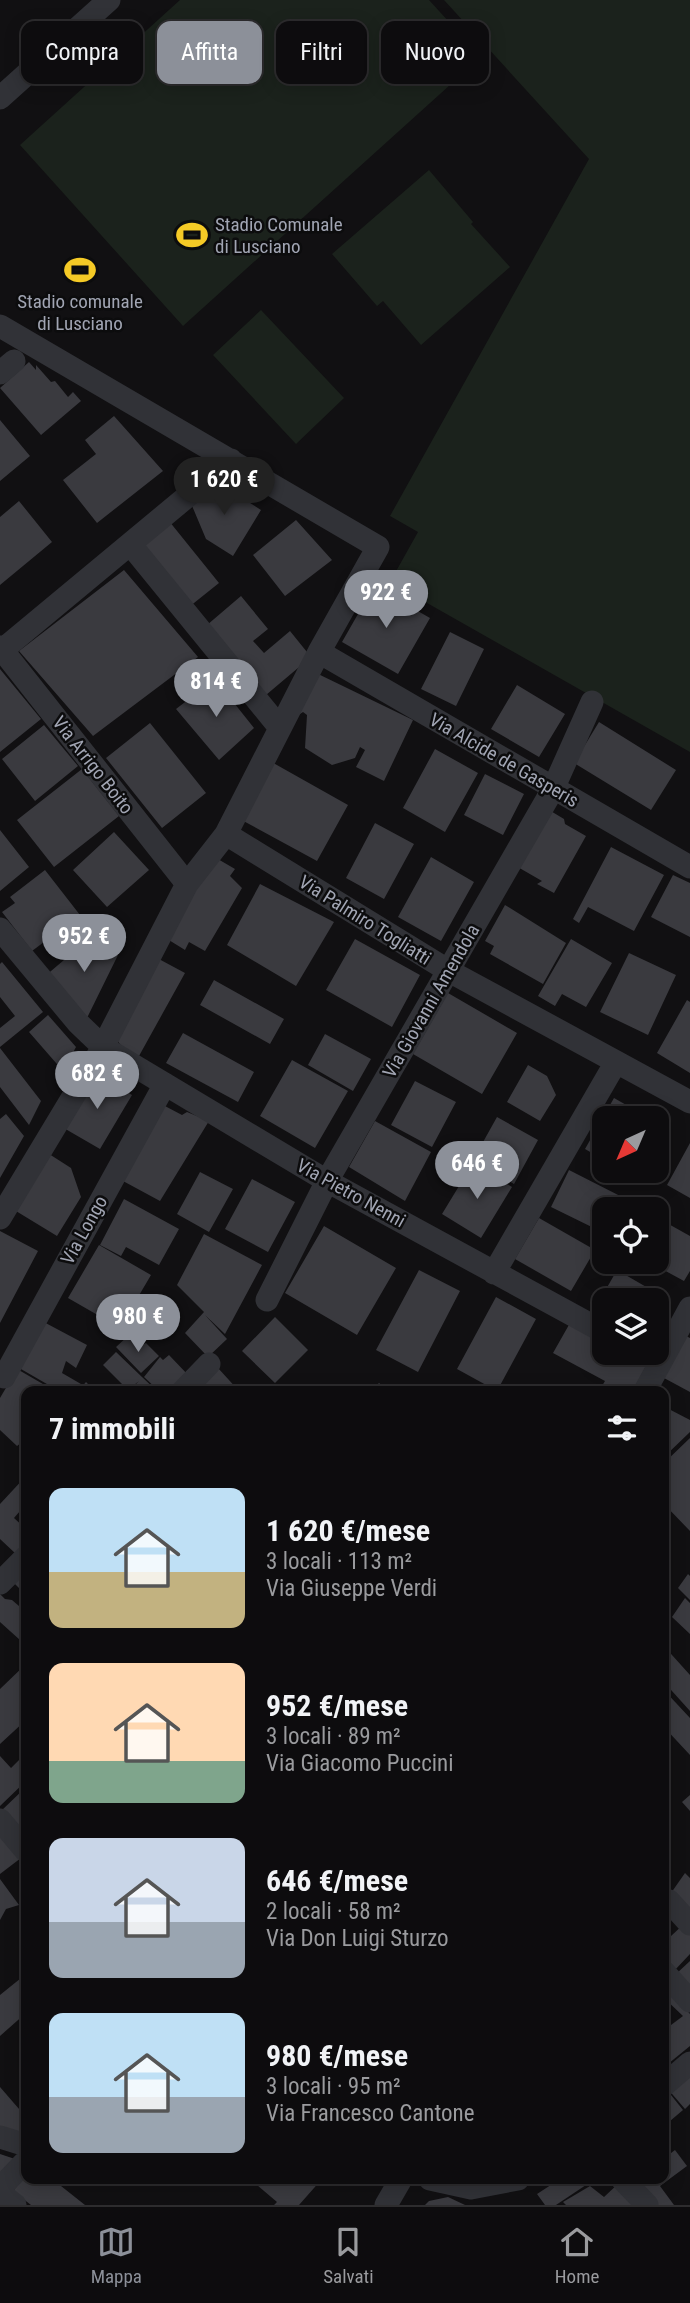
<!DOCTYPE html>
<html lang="it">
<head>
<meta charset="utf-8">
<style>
	:root { --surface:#0d0c0e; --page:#1b1a1c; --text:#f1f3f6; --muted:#9a9b9e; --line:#2d2c2e; --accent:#8c9099 }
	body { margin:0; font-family:"Roboto Condensed",sans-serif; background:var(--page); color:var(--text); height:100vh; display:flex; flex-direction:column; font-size:26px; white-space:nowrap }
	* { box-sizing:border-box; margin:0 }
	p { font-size:23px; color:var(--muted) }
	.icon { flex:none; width:38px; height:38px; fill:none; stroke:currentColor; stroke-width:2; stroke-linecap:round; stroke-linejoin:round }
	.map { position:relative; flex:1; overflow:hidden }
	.panel { position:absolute; left:21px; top:1386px; width:648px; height:798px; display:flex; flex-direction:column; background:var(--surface); border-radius:14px; box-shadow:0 4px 18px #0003,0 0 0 2px var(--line) }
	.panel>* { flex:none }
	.top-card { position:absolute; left:21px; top:21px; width:649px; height:63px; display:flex; gap:14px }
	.needle { width:46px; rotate:224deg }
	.fabs { position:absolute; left:592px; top:1106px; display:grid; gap:14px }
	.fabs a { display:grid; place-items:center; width:77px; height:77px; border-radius:14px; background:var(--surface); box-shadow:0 4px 18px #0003,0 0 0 2px var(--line); font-size:35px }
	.price { position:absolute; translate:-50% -60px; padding:0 16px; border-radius:24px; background:var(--accent); color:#fff; font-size:23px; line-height:46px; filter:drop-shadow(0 2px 4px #0008) }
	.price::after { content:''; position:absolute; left:50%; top:42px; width:21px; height:16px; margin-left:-10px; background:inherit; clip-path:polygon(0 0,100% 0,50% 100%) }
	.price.selected { background:#222; color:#fff }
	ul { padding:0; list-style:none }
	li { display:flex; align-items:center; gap:21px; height:175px; padding:0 28px }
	li span { display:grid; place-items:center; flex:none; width:196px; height:140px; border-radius:14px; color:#555 }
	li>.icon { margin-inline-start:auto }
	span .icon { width:84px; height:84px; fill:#fffc; stroke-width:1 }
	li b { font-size:30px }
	h2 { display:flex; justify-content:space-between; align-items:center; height:84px; padding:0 28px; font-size:30px }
	.tag { padding:0 24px; border-radius:14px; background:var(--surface); box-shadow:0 4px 18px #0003,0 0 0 2px var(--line); font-size:24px; line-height:63px }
	.tag.selected { background:var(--accent); color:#fff }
	.dock { display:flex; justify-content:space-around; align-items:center; height:98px; border-top:2px solid var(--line); background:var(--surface); font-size:19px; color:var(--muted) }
	.dock a { display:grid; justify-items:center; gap:4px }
	.dock .selected { color:var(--accent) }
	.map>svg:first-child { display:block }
	.green { fill:#1b221c }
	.building { fill:#3a3a3f }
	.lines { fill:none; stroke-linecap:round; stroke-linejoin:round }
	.minor { stroke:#313237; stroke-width:23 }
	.labels { text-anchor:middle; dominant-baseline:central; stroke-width:5; stroke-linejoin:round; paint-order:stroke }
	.poi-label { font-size:19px; fill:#a1a5b3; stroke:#0c0c0d; text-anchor:start }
	.street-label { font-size:19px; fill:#a1a5b3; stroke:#0c0c0d }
</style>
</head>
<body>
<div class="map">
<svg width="690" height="2205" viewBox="0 0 690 2205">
	<rect width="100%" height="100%" fill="#111012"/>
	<path class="green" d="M180 0H429L481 57 183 326 20 145Z
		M444 0H690V752L390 582 418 532 390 516 589 159Z
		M429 170 473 222 471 224 510 267 421 345 383 301 377 306 332 254Z
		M261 310 344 398 296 444 213 355Z"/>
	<path class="building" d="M29 362 36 370V365L51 382 55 381 68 397 73 392 81 401 41 435 0 388Z
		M114 416 163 471 97 523 63 480 96 454 85 440Z
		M0 420 30 456 0 481Z
		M217 482 261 510 233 556 206 539 190 501Z
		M19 501 52 542 0 585V517Z
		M296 520 332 560 285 596 253 555Z
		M169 521 219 583 189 607 139 545Z
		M124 570 198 657 93 736 19 651Z
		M374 586 430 618 398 674 342 642Z
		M241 596 268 629 253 641 264 653 290 631 311 657 266 695 207 625Z
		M450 632 484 649 456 706 421 689Z
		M0 669 41 719 0 752Z
		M314 672 413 720 384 781 356 767 365 750 360 747 355 758 332 765 305 748 307 715 303 712 291 720Z
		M215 679 254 728 219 760 176 709Z
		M517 685 565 714 539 757 491 729Z
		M599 722 676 770 651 810 574 763Z
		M150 723 206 793 162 828 106 758Z
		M44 725 78 766 35 801 2 759Z
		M435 749 478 773 445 832 403 808Z
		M268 760 348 805 317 861 236 817Z
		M82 769 119 816 54 867 17 820Z
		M485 774 524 794 503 835 464 815Z
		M549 810 564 819 565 824 586 836 554 893 537 884 542 881 516 866Z
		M375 823 414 844 384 899 346 878Z
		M0 830 29 867 0 891Z
		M114 832 149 870 107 907 73 870Z
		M611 847 664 875 634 931 588 907 579 923 573 919Z
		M211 855 235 869 230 876 242 888 205 951 189 942 185 950 164 937Z
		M431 857 474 882 441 941 398 917Z
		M45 870 80 915 32 951 2 912 15 903 10 897Z
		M673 875 690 883V937L651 917Z
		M260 884 334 922 296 986 227 945Z
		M505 905 566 943 543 984 490 954 494 946 485 941Z
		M98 931 118 955 85 1022 44 977Z
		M355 939 420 975 392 1027 326 990Z
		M571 939 612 963 586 1007 562 994 555 1006 538 996Z
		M629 953 676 975 648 1035 600 1012Z
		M157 958 185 973 139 1056 122 1047 114 1036Z
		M2 962 43 1012 0 1047V1028L15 1016 0 997V964Z
		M214 980 284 1019 270 1044 200 1005Z
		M448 993 517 1033 482 1094 413 1054Z
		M687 1000 690 1002V1073L657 1053Z
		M48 1015 76 1047 63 1071 29 1032Z
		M183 1033 254 1072 238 1102 166 1063Z
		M325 1034 371 1059 353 1091 308 1065Z
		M0 1048 41 1101 29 1125 0 1087Z
		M292 1060 348 1091 315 1148 260 1116Z
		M528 1065 547 1076 556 1095 540 1121 507 1102Z
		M94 1072 132 1095 100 1149 62 1127Z
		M415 1081 456 1102 432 1147 391 1125Z
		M614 1098 649 1118H604V1160L585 1149Z
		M163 1105 182 1115 187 1112 209 1121 160 1201 123 1181Z
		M6 1114 24 1136 0 1178V1119Z
		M497 1117 538 1140 514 1184 473 1160Z
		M375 1121 431 1152 405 1201 349 1167Z
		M656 1122 663 1126 656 1139Z
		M690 1143V1198L667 1185Z
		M46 1152 71 1168 81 1197 57 1236 11 1208Z
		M473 1163 512 1187 481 1238 442 1214Z
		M569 1170 628 1200 623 1209H604V1233L551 1207Z
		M623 1171H638L634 1177Z
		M200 1172 233 1189 209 1232 177 1214Z
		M252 1179 295 1202 268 1252 225 1229Z
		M124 1199 179 1229 159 1265 126 1247 121 1256 100 1245Z
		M656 1217 690 1236V1271L684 1281 649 1262H656Z
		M539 1218 595 1250 571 1291 515 1259Z
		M324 1226 396 1268 357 1335 285 1293Z
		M0 1231 38 1251 0 1323Z
		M204 1234 262 1265 225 1334 205 1315 227 1339 208 1357 185 1333 204 1312 177 1285Z
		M99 1245 151 1275 121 1326 115 1325 68 1298Z
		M419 1270 460 1291 418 1372 376 1350Z
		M617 1270 667 1299 656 1318V1300H604V1309L597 1305Z
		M496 1297 536 1319 497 1391 457 1369Z
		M275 1317 308 1350 275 1383 242 1351Z
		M40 1320 87 1345 76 1368 66 1361 62 1373 81 1384 74 1391H59L14 1365Z
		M570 1323 604 1341V1353H625L647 1364 633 1391H599L605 1381 553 1353Z
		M128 1336 138 1347 146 1343 159 1356 141 1373 116 1347Z
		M686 1336 690 1338V1392L664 1378Z
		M116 1352 142 1377 157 1391H129L139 1381 128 1390 103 1365Z
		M169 1355 190 1377 175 1391H159L144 1377 160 1357 163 1360Z
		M218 1368 239 1391H201L197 1388Z
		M17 1369 55 1391H26V1423L20 1418 19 1423 26 1429V1439L17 1446 0 1430V1398Z
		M86 1382 95 1391H78Z
		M379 1383 389 1391H371Z
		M663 1406 690 1420V1432L663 1458Z
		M690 1438V1531L663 1503V1464Z
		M26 1476V1504L14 1518 26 1529V1543L16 1554 0 1539V1504Z
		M26 1568V1595L13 1582Z
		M688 1574 690 1576V1600L678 1588Z
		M0 1594 5 1599 12 1600 26 1612V1632L20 1640 0 1622Z
		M685 1598 690 1603V1634L672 1617Z
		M663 1645 690 1675V1711L663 1681Z
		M26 1664V1720L0 1744V1689Z
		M663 1689 690 1718V1755L663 1726Z
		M26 1753V1781L0 1806V1756L11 1768Z
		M26 1787V1841L1 1811Z
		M690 1795V1811L682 1802Z
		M0 1832 21 1858 0 1874Z
		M685 1873 690 1878V1918L671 1893Z
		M0 1879 19 1905 6 1909 0 1920Z
		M685 1923 690 1928V1954L674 1971 663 1960V1927L671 1936Z
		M690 1961V1989L676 1974Z
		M26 1974V2013L0 2036V1995Z
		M669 1990 690 2014V2046L663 2068V2031L683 2016 663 1997Z
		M690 2069V2104L685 2109 667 2088Z
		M0 2087 26 2117V2142L0 2134Z
		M667 2090 683 2110 663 2127V2093Z
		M675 2150 687 2166 660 2186 674 2205H651L631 2179H663V2159Z
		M0 2154 15 2159 0 2175Z
		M26 2175V2179H67L61 2186 85 2205H31L13 2191Z
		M250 2179H322L299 2205H274L277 2202Z
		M560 2179H595L556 2205H545L537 2194Z
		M620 2182 641 2205H566L563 2202 590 2186 604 2197Z
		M448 2197 465 2205H425L429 2201Z"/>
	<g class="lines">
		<path class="minor" d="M0 98 109 0
			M0 326 378 547 319 652 226 834 187 884 103 1047 0 1218
			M0 373 14 361
			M130 544 280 728
			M0 647 187 884
			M0 652 231 460
			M319 652 690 867
			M226 834 449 971 690 1102
			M0 929 78 1023 103 1047 327 1181 604 1332
			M494 1273 616 1062
			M267 1300 327 1181 553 789 592 702
			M4 1377 165 1084
			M183 1391 209 1364
			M645 1391 690 1308
			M0 1583 26 1557
			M0 1820 26 1851
			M669 1901 690 1924
			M663 1971 690 2001
			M663 2086 690 2063
			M0 2137 26 2145
			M430 2179 471 2188 518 2179
			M622 2179 647 2205
			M0 2188 26 2161
			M0 2193 15 2205
			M386 2205 401 2179"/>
	</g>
	<defs>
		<symbol id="stadium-bare" viewBox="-9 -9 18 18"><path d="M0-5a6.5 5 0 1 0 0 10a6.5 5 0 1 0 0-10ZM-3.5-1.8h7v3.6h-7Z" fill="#f5ca26" stroke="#0c0c0d" stroke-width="2.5" paint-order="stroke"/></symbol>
	</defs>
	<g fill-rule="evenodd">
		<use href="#stadium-bare" x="170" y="213" width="44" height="44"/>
		<use href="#stadium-bare" x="58" y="248" width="44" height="44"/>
	</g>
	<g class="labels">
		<g class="poi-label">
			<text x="215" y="224">Stadio Comunale<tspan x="215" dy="22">di Lusciano</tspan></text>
			<text x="80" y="301" text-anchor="middle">Stadio comunale<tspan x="80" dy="22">di Lusciano</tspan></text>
		</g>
		<g class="street-label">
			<text transform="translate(504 760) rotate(30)">Via Alcide de Gasperis</text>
			<text transform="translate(93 765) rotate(52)">Via Arrigo Boito</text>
			<text transform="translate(365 920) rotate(32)">Via Palmiro Togliatti</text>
			<text transform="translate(431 1001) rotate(-60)">Via Giovanni Amendola</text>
			<text transform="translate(351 1193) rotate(29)">Via Pietro Nenni</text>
			<text transform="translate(84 1230) rotate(-61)">Via Longo</text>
		</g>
	</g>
</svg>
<div class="fabs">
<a><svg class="needle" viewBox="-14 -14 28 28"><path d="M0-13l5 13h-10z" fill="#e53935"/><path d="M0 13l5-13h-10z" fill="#9a9b9e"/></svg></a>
<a><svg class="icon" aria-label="locate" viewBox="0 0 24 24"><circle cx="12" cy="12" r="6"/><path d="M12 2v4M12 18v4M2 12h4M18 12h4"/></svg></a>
<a><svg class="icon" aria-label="layers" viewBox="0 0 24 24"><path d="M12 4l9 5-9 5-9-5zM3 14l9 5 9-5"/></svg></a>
</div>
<b class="price selected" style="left:224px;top:517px">1 620 €</b>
<b class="price" style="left:386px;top:630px">922 €</b>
<b class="price" style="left:216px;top:719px">814 €</b>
<b class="price" style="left:84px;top:974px">952 €</b>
<b class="price" style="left:97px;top:1111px">682 €</b>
<b class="price" style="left:477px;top:1201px">646 €</b>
<b class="price" style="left:138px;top:1354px">980 €</b>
<div class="top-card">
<a class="tag">Compra</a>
<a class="tag selected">Affitta</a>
<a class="tag">Filtri</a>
<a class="tag">Nuovo</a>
</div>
<section class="panel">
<h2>7 immobili<svg class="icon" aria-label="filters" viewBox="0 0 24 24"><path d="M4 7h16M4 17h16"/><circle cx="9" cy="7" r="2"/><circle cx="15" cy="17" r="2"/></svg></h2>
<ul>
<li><span style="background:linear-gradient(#bfe0f5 60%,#c2b280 0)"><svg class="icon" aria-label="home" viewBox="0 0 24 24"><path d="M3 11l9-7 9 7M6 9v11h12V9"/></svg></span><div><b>1 620 €/mese</b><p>3 locali · 113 m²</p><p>Via Giuseppe Verdi</p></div></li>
<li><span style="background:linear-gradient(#ffd9b3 70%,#7fa58c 0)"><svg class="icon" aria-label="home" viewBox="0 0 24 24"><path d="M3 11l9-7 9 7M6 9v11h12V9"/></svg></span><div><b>952 €/mese</b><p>3 locali · 89 m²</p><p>Via Giacomo Puccini</p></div></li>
<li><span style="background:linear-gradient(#c9d6e8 60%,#9aa5b1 0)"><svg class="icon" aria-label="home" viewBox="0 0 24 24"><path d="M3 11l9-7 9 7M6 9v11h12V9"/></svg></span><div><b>646 €/mese</b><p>2 locali · 58 m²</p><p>Via Don Luigi Sturzo</p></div></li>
<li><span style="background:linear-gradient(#bfe0f5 60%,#9aa5b1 0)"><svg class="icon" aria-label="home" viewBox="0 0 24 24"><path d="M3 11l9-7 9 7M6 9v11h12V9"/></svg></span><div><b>980 €/mese</b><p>3 locali · 95 m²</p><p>Via Francesco Cantone</p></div></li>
</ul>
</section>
</div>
<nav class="dock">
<a class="selected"><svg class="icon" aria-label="map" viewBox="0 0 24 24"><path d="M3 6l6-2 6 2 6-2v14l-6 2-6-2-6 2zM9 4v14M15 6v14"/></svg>Mappa</a>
<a><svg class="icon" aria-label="saved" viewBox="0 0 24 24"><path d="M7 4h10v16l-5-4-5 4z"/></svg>Salvati</a>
<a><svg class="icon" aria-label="home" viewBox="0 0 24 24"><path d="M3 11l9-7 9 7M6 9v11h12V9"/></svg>Home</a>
</nav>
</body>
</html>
